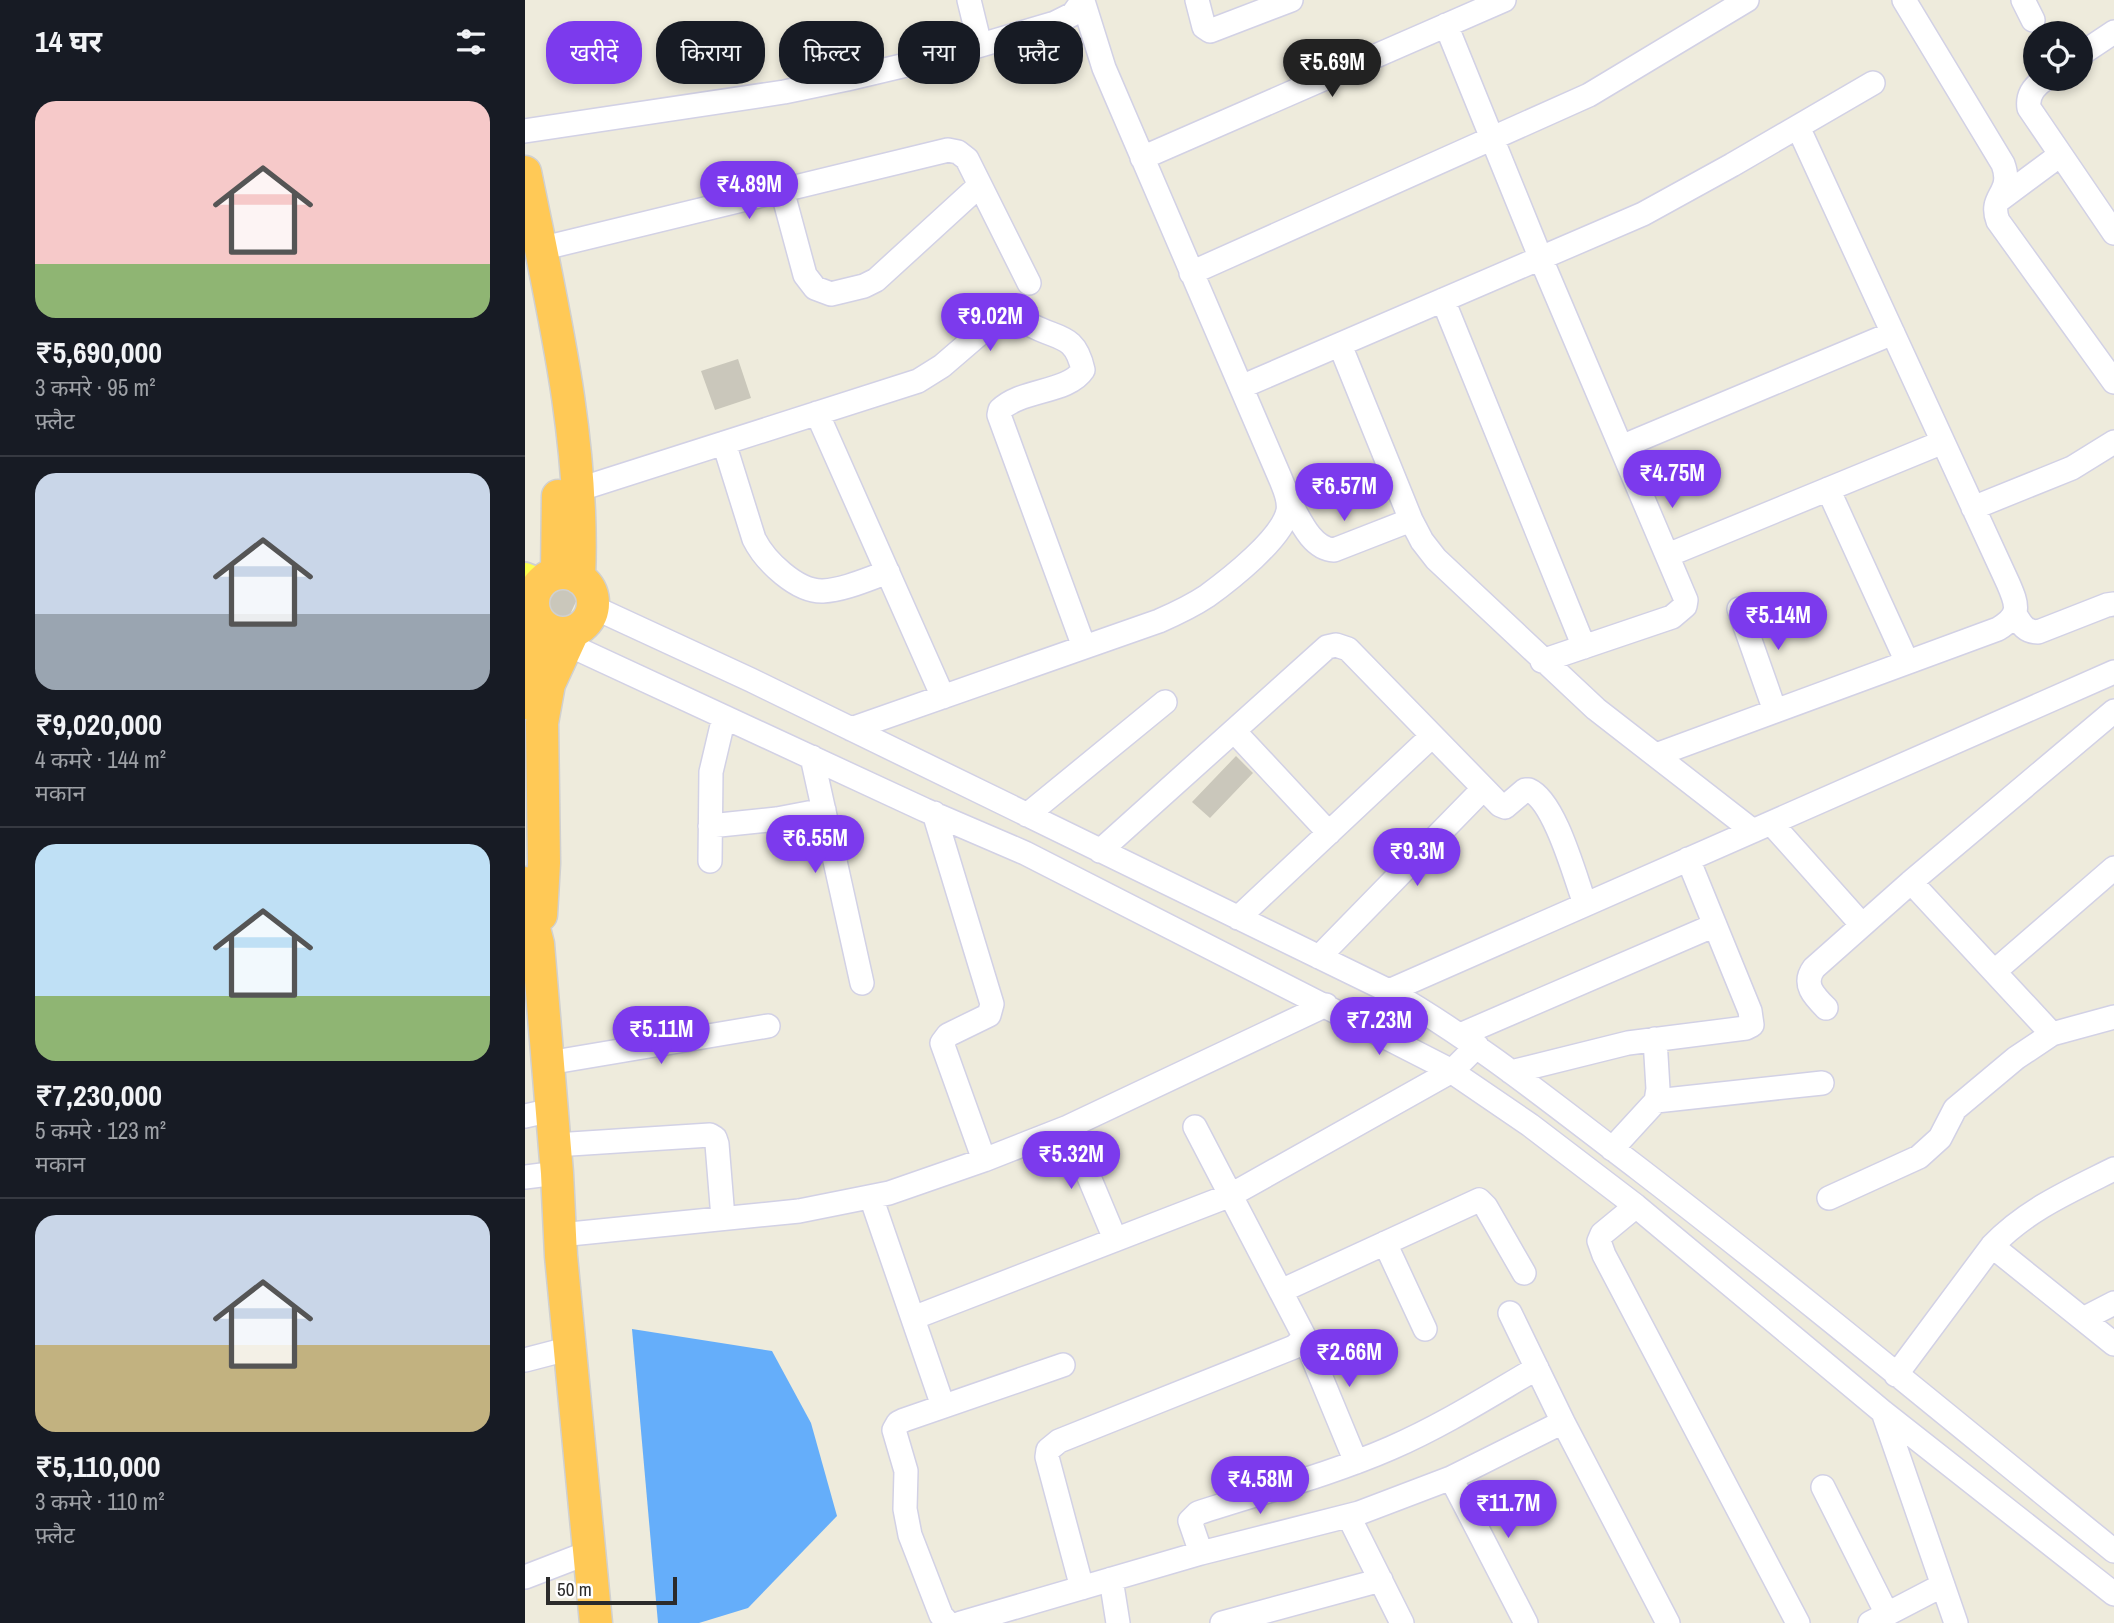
<!DOCTYPE html>
<html lang="hi">
<head>
<meta charset="utf-8">
<style>
	:root { --surface:#171b24; --page:#242831; --text:#f1f3f6; --muted:#9ea1a6; --line:#363941; --accent:#7c3aed }
	body { margin:0; font-family:"Archivo Narrow","Noto Sans Devanagari",sans-serif; background:var(--page); color:var(--text); height:100vh; display:flex; flex-direction:column; font-size:26px; white-space:nowrap }
	* { box-sizing:border-box; margin:0 }
	p { font-size:23px; color:var(--muted) }
	.icon { flex:none; width:38px; height:38px; fill:none; stroke:currentColor; stroke-width:2; stroke-linecap:round; stroke-linejoin:round }
	.map { position:relative; flex:1; overflow:hidden }
	.panel { display:flex; flex-direction:column; background:var(--surface); width:525px }
	.panel>* { flex:none }
	.hud { position:absolute; left:21px; top:21px; width:665px; height:63px; display:flex; gap:14px }
	.controls { position:absolute; left:1498px; top:21px; display:grid; gap:14px }
	.controls a { display:grid; place-items:center; width:70px; height:70px; border-radius:50%; background:var(--surface); box-shadow:0 4px 10px #0003; font-size:35px }
	.scale { position:absolute; left:21px; bottom:18px; width:131px; box-sizing:border-box; padding-left:7px; border:4px solid #2b2b2b; border-top:0; font-size:19px; line-height:24px; white-space:nowrap; color:#2b2b2b; -webkit-text-stroke:5px #fff; paint-order:stroke }
	.price { position:absolute; translate:-50% -60px; padding:0 16px; border-radius:24px; background:var(--accent); color:#fff; font-size:23px; line-height:46px; filter:drop-shadow(0 2px 4px #0008) }
	.price::after { content:''; position:absolute; left:50%; top:42px; width:21px; height:16px; margin-left:-10px; background:inherit; clip-path:polygon(0 0,100% 0,50% 100%) }
	.price.active { background:#222; color:#fff }
	ul { padding:0; list-style:none }
	li { display:grid; align-content:center; gap:14px; height:371px; padding:0 35px }
	li+li { border-top:2px solid var(--line) }
	li span { display:grid; place-items:center; height:217px; border-radius:21px; color:#555 }
	li>.icon { margin-inline-start:auto }
	span .icon { width:126px; height:126px; fill:#fffc; stroke-width:1 }
	li b { font-size:30px }
	h2 { display:flex; justify-content:space-between; align-items:center; height:84px; padding:0 35px; font-size:30px }
	.chip { padding:0 24px; border-radius:28px; background:var(--surface); box-shadow:0 4px 10px #0003; font-size:24px; line-height:63px }
	.chip.active { background:var(--accent); color:#fff }
	main { display:flex; flex:1; min-height:0 }
	.map>svg:first-child { display:block }
	.water { fill:#65aefa }
	.building { fill:#cac7bb }
	.lines { fill:none; stroke-linecap:round; stroke-linejoin:round }
	.minor-casing { stroke:#d2d1e5; stroke-width:26 }
	.major-casing { stroke:#d0d0d0; stroke-width:32 }
	.highway-casing { stroke:#d0d0d0; stroke-width:35 }
	.minor { stroke:#fff; stroke-width:23 }
	.major { stroke:#fcfe51; stroke-width:28 }
	.highway { stroke:#ffc956; stroke-width:32 }
</style>
</head>
<body>
<main>
<section class="panel">
<h2>14 घर<svg class="icon" aria-label="filters" viewBox="0 0 24 24"><path d="M4 7h16M4 17h16"/><circle cx="9" cy="7" r="2"/><circle cx="15" cy="17" r="2"/></svg></h2>
<ul>
<li><span style="background:linear-gradient(#f6c9c9 75%,#8fb573 0)"><svg class="icon" aria-label="home" viewBox="0 0 24 24"><path d="M3 11l9-7 9 7M6 9v11h12V9"/></svg></span><div><b>₹5,690,000</b><p>3 कमरे · 95 m²</p><p>फ़्लैट</p></div></li>
<li><span style="background:linear-gradient(#c9d6e8 65%,#9aa5b1 0)"><svg class="icon" aria-label="home" viewBox="0 0 24 24"><path d="M3 11l9-7 9 7M6 9v11h12V9"/></svg></span><div><b>₹9,020,000</b><p>4 कमरे · 144 m²</p><p>मकान</p></div></li>
<li><span style="background:linear-gradient(#bfe0f5 70%,#8fb573 0)"><svg class="icon" aria-label="home" viewBox="0 0 24 24"><path d="M3 11l9-7 9 7M6 9v11h12V9"/></svg></span><div><b>₹7,230,000</b><p>5 कमरे · 123 m²</p><p>मकान</p></div></li>
<li><span style="background:linear-gradient(#c9d6e8 60%,#c2b280 0)"><svg class="icon" aria-label="home" viewBox="0 0 24 24"><path d="M3 11l9-7 9 7M6 9v11h12V9"/></svg></span><div><b>₹5,110,000</b><p>3 कमरे · 110 m²</p><p>फ़्लैट</p></div></li>
</ul>
</section>
<div class="map">
<svg width="1589" height="1623" viewBox="0 0 1589 1623">
	<rect width="100%" height="100%" fill="#eeebdc"/>
	<path class="water" d="M107 1329 247 1351 286 1423 312 1516 223 1608 174 1623H133Z"/>
	<path class="building" d="M213 359 226 398 190 410 176 371Z
		M28 583 55 593 42 621 18 613Z
		M711 756 728 773 685 818 667 802Z"/>
	<g class="lines">
		<defs>
			<path id="minor" d="M444 0 455 45
				M672 0 679 27 685 31 766 0
				M1379 0 1478 164C1489 194 1463 195 1473 221L1589 382
				M1498 0 1508 20
				M921 25 1016 259 1161 600 1160 606 1147 617 1017 661
				M1556 54 1589 32
				M1520 79C1509 86 1502 95 1504 108L1589 233
				M0 131 259 92 322 79 419 56 530 23 548 14 558 0
				M617 158 979 0
				M257 190 280 275 290 288 306 294 339 286 351 280 455 185
				M1473 201 1535 155
				M15 249 423 150 433 152 442 159 504 283
				M666 273 1064 95 1222 0
				M918 300 1059 647
				M815 345 886 520 897 541 911 559 1071 709 1228 831
				M716 387 1118 214 1207 165 1348 83
				M292 413 418 697
				M199 443 229 539C240 561 272 592 298 591 319 590 343 579 363 572
				M1096 447 1368 333
				M1303 489 1382 662
				M52 490 393 381 417 366 481 311 488 310C494 315 499 321 506 325 533 340 550 333 558 370 543 393 496 389 475 410L474 415 559 647
				M762 497C773 515 785 549 809 550L886 520
				M1448 508 1547 468 1589 442
				M1143 555 1418 442
				M68 607 226 680 864 991C953 1042 1032 1107 1114 1169 1275 1293 1431 1423 1589 1551
				M1214 609 1250 711
				M1490 614C1496 624 1500 632 1513 632L1582 605 1589 604
				M42 644 400 810 500 853 923 1069 1005 1125 1111 1206 1358 1412 1589 1594
				M326 729 634 621C650 614 667 606 682 596 704 580 757 539 763 511 765 500 760 490 756 480L579 68 558 1
				M709 731 804 833
				M1131 755 1473 629C1496 615 1493 606 1483 583L1273 127
				M287 757 337 983
				M409 813 467 1004 464 1015 423 1035 417 1043 459 1160
				M502 815 640 702
				M1246 823 1337 925
				M185 826 252 819 299 810
				M575 851 802 647 811 645 823 649 975 805 980 807 1000 790H1004C1030 801 1050 877 1060 904
				M185 861 186 772 199 717
				M1386 882 1527 1034
				M713 918 907 736
				M794 957 958 789
				M1470 971 1589 868
				M864 991 1589 672
				M1301 1008C1289 996 1277 984 1289 968L1386 882 1589 711
				M935 1035 1190 925
				M23 1063 243 1026
				M986 1072 1103 1043 1221 1028 1227 1025 1225 1011 1163 859
				M1131 1101 1297 1083
				M0 1116 27 1110
				M543 1127 590 1239
				M30 1145 185 1135 190 1138 192 1144 198 1218
				M1087 1149 1131 1101 1133 1089 1130 1039
				M0 1177 32 1173
				M346 1197 418 1406
				M1304 1198 1394 1157 1415 1138 1430 1109 1491 1058 1527 1034 1589 1017
				M1111 1206 1077 1234 1074 1241 1079 1255 1273 1623
				M35 1235 274 1211 364 1193 459 1160 543 1127 801 1005
				M860 1243 900 1329
				M1467 1246 1589 1344
				M756 1291 954 1200 961 1207 999 1273
				M985 1313 1038 1422 1143 1623
				M388 1318 706 1195 927 1071 952 1046
				M1558 1319 1589 1303
				M778 1334 831 1462
				M0 1360 46 1348
				M1371 1375 1467 1246C1501 1210 1545 1191 1589 1169
				M1358 1412 1431 1623
				M926 1478 1001 1623
				M1298 1487 1362 1614
				M824 1517 877 1623
				M676 1553 665 1521 673 1513C737 1492 804 1475 866 1448 917 1426 964 1396 1012 1368
				M0 1577 65 1552
				M586 1579 593 1623
				M557 1588 522 1457 523 1450 534 1441 769 1347 778 1339V1334L670 1127
				M423 1623 416 1615 385 1535 380 1509 381 1471 369 1430 373 1423 379 1420 538 1365
				M436 1623 676 1553 834 1513 926 1478 1038 1422
				M697 1623 856 1580
				M1345 1623 1418 1585"/>
			<path id="major" d="M0 577 15 583
				M0 602 7 605"/>
			<path id="highway" d="M0 172C27 305 60 440 54 578
				M8 603a30 30 0 1 1 60 0a30 30 0 1 1-60 0Z
				M32 573 33 496
				M0 703 16 625
				M0 883 3 905 13 944 32 1173 36 1256 71 1623
				M16 915 19 863 17 723 24 684 48 632"/>
		</defs>
		<use href="#minor" class="minor-casing"/>
		<use href="#major" class="major-casing"/>
		<use href="#highway" class="highway-casing"/>
		<use href="#minor" class="minor"/>
		<use href="#major" class="major"/>
		<use href="#highway" class="highway"/>
	</g>
</svg>
<div class="controls">
<a><svg class="icon" aria-label="locate" viewBox="0 0 24 24"><circle cx="12" cy="12" r="6"/><path d="M12 2v4M12 18v4M2 12h4M18 12h4"/></svg></a>
</div>
<div class="scale">50 m</div>
<b class="price active" style="left:807px;top:99px">₹5.69M</b>
<b class="price" style="left:224px;top:221px">₹4.89M</b>
<b class="price" style="left:465px;top:353px">₹9.02M</b>
<b class="price" style="left:1147px;top:510px">₹4.75M</b>
<b class="price" style="left:819px;top:523px">₹6.57M</b>
<b class="price" style="left:1253px;top:652px">₹5.14M</b>
<b class="price" style="left:290px;top:875px">₹6.55M</b>
<b class="price" style="left:892px;top:888px">₹9.3M</b>
<b class="price" style="left:854px;top:1057px">₹7.23M</b>
<b class="price" style="left:136px;top:1066px">₹5.11M</b>
<b class="price" style="left:546px;top:1191px">₹5.32M</b>
<b class="price" style="left:824px;top:1389px">₹2.66M</b>
<b class="price" style="left:735px;top:1516px">₹4.58M</b>
<b class="price" style="left:983px;top:1540px">₹11.7M</b>
<div class="hud">
<a class="chip active">खरीदें</a>
<a class="chip">किराया</a>
<a class="chip">फ़िल्टर</a>
<a class="chip">नया</a>
<a class="chip">फ़्लैट</a>
</div>
</div>
</main>
</body>
</html>
